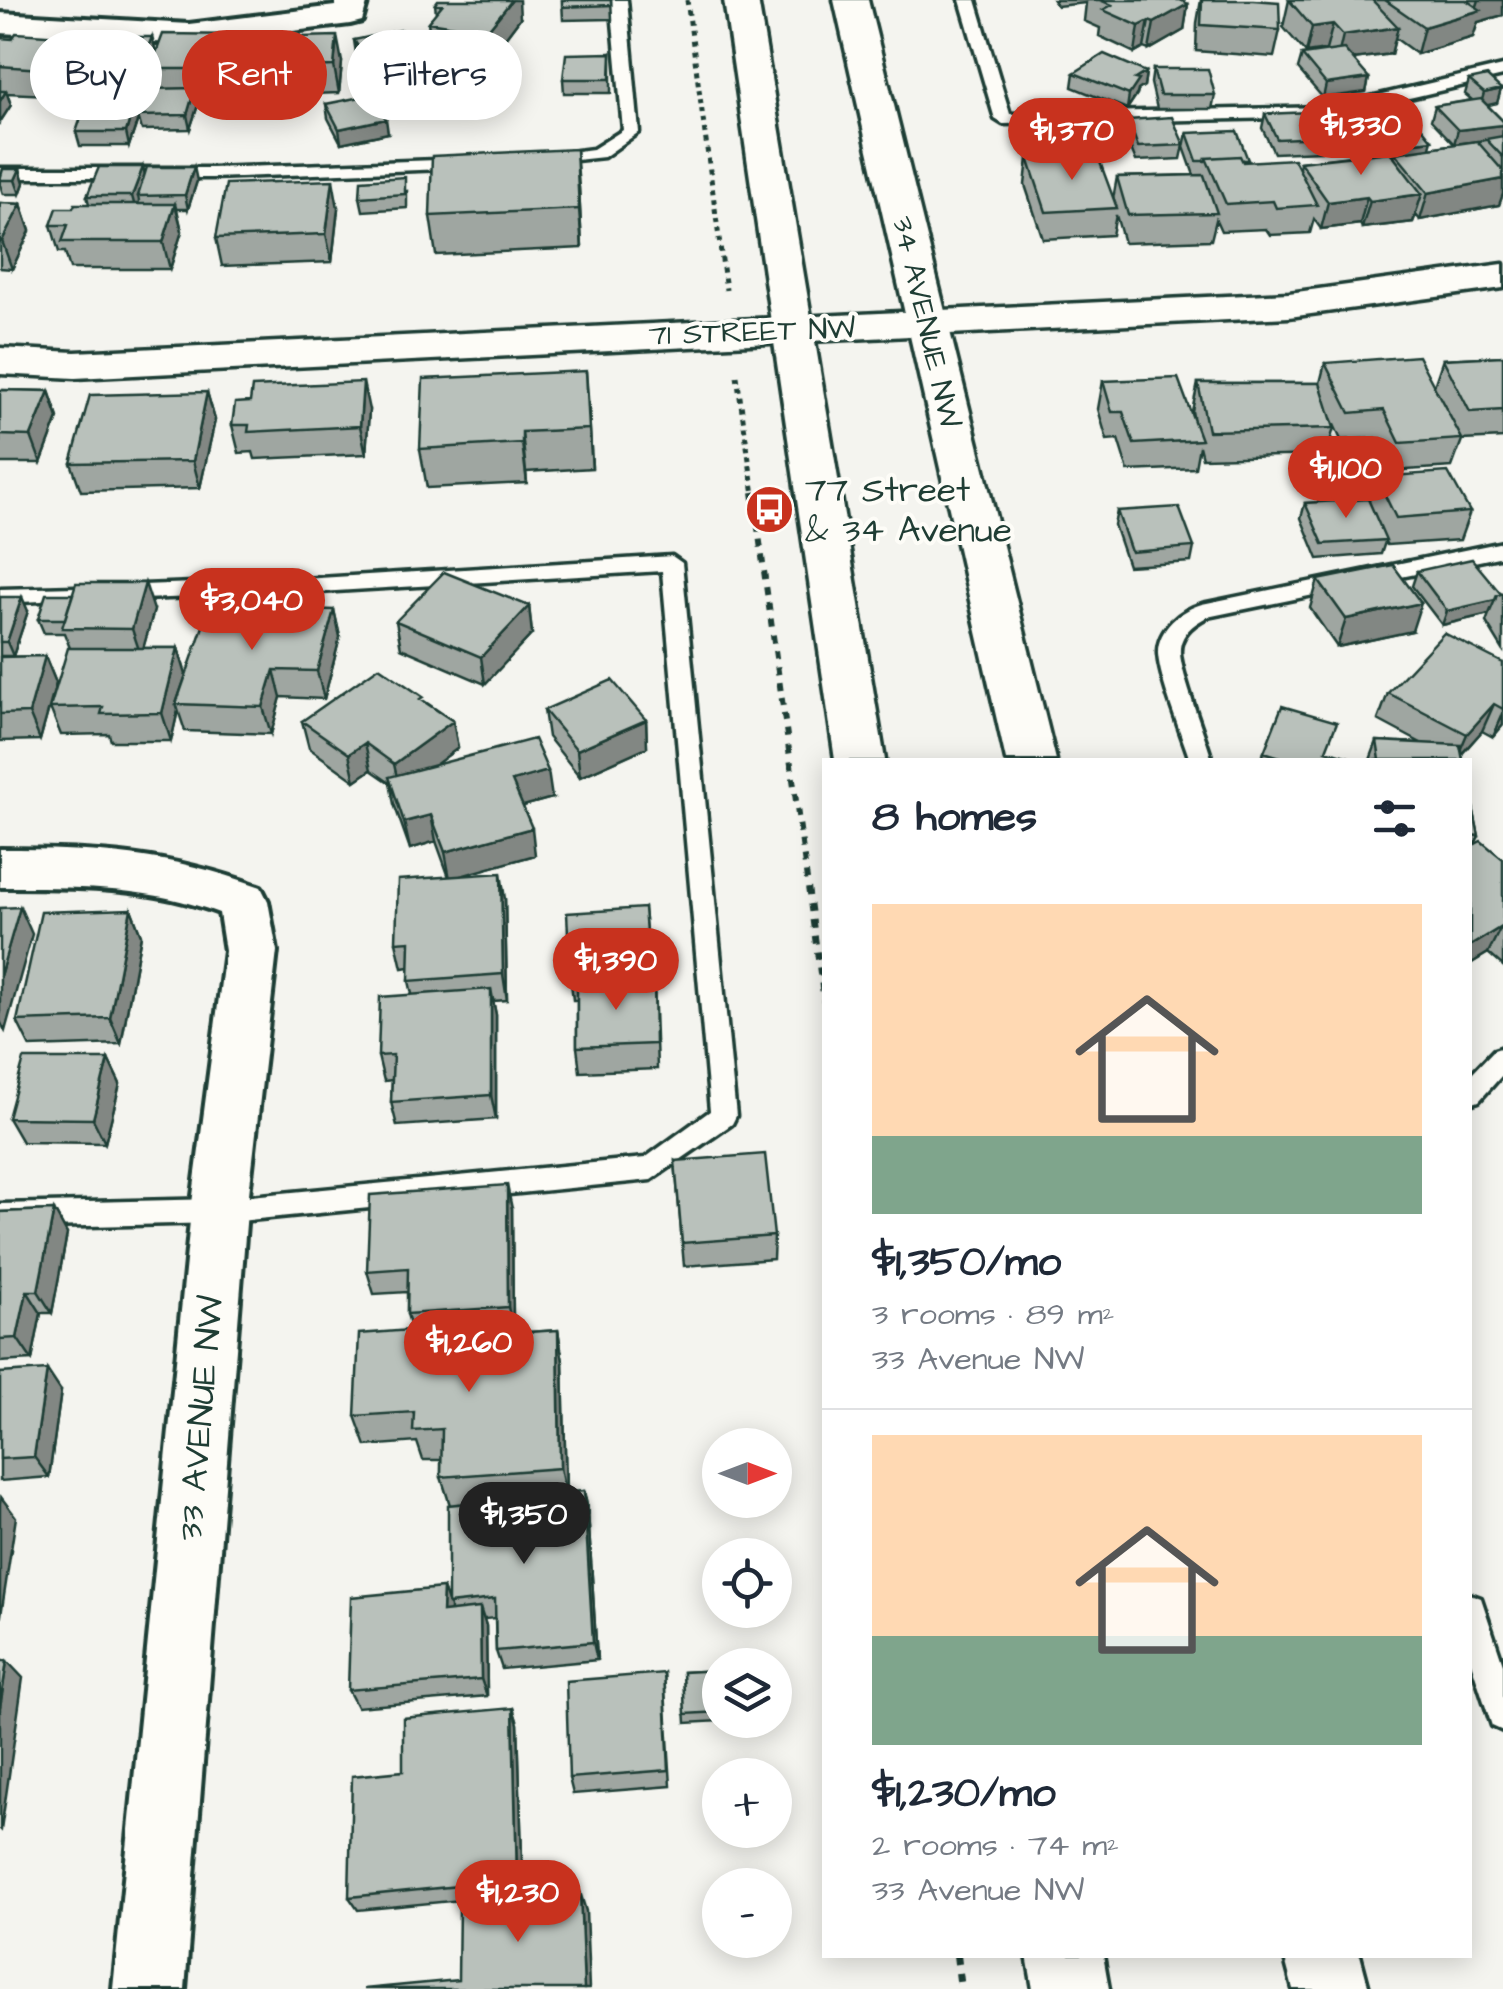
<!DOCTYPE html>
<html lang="en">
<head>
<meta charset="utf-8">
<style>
	:root { --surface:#fff; --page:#f2f2f3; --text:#1f2937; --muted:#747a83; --line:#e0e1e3; --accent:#c8321e }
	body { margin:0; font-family:"Architects Daughter",sans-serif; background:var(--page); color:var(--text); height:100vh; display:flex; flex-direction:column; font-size:38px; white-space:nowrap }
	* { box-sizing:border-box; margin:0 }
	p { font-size:32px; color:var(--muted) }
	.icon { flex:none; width:55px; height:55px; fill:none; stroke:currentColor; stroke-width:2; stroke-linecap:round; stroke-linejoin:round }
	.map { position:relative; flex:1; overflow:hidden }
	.side { position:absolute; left:822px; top:758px; width:650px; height:1200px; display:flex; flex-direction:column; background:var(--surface); border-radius:0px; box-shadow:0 5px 25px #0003 }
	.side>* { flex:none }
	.guide { position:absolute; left:30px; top:30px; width:642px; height:90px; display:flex; gap:20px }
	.needle { width:65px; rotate:90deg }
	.controls { position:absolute; left:702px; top:1428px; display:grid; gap:20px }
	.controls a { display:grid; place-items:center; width:90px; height:90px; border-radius:50%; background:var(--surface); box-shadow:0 5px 25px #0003; font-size:50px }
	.price { position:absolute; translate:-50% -85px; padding:0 22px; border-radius:35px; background:var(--accent); color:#fff; font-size:32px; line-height:65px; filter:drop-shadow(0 2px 5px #0008) }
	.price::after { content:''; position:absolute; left:50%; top:60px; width:30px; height:22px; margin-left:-15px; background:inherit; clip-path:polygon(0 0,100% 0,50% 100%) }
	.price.current { background:#222; color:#fff }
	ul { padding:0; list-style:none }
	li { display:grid; align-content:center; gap:20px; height:530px; padding:0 50px }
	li+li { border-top:2px solid var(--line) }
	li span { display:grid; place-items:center; height:310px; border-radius:0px; color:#555 }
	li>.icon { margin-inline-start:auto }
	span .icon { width:180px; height:180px; fill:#fffc; stroke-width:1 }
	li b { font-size:42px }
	h2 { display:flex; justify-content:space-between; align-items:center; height:120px; padding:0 50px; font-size:42px }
	.chip { padding:0 35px; border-radius:45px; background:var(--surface); box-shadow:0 5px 25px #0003; font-size:35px; line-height:90px }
	.chip.current { background:var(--accent); color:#fff }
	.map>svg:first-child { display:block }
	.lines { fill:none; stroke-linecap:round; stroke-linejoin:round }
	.service-casing { stroke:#1f3d34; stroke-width:7 }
	.minor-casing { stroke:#1f3d34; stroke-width:8 }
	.tertiary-casing { stroke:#1f3d34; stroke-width:7 }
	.secondary-casing { stroke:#1f3d34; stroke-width:7 }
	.path-far2 { stroke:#1f3d34; stroke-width:5; stroke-dasharray:5 5; stroke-linecap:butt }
	.path-far1 { stroke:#1f3d34; stroke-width:6; stroke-dasharray:8 8; stroke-linecap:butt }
	.path { stroke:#1f3d34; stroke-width:8; stroke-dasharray:9 9; stroke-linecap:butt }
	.service { fill:#fdfcf7; fill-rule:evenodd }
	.minor { fill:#fdfcf7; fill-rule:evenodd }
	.tertiary { fill:#fdfcf7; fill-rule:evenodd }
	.secondary { fill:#fdfcf7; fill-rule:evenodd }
	.wall { fill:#9fa6a1; stroke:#1f3d34; stroke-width:2.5 }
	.shaded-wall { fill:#828783; stroke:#1f3d34; stroke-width:2.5 }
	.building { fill:#b9c1bb; stroke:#1f3d34; stroke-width:2.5 }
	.labels { text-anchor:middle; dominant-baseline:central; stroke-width:8; stroke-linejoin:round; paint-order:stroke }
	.far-street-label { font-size:30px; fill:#1f3d34; stroke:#fdfcf7 }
	.poi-label { font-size:35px; fill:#1f3d34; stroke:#fdfcf7; text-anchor:start }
	.street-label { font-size:35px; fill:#1f3d34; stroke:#fdfcf7 }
</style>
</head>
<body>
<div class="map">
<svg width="1503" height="1989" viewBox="0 0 1503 1989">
	<rect width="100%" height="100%" fill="#f4f4ef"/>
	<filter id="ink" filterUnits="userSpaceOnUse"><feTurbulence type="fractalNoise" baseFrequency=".01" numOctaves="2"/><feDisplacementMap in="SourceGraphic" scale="20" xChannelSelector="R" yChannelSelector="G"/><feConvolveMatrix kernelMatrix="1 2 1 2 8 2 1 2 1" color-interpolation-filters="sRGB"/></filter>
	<g filter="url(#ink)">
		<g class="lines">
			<defs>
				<path id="service" d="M611 0H627L639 132 604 157 539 164V156L593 149 623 130Z
					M960 0H976L1010 114 1328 107 1503 66V76L1328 117 1003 124 995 119Z
					M465 159 471 160V168L212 178H0V168H212Z
					M1503 542V556L1207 617C1193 624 1179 635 1180 653 1181 675 1205 735 1212 760H1190C1181 732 1160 681 1158 654 1157 629 1181 610 1202 604Z
					M672 556 682 563 736 1116 732 1124 651 1180 219 1223 0 1228V1204L219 1199 645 1158 710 1111 662 571 303 593 116 600 105 593 116 586 303 579Z
					M76 587 83 589 87 594 83 599 0 603V589Z
					M1503 1047V1074L1479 1101 1470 1104V1075L1494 1050Z
					M1470 1594 1481 1598 1503 1664V1731L1492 1726 1470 1659Z"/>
				<path id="minor" d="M336 0H368L362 21 350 24 189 44 0 33V13L189 24 335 6Z
					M0 849C98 849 167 853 261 887L268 901 277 951 247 1211 185 1989H113L191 1211 225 951 219 913C148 886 75 887 0 887Z"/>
				<path id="tertiary" d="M1503 264V288L1289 317 75 378 0 374V348L75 352 1289 293Z"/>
				<path id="secondary" d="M724 0H758L885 760H835Z
					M834 0H868L1056 760H1006Z
					M1027 1955H1103L1109 1989H1033Z
					M1284 1955H1360L1369 1989H1293Z"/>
			</defs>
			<use href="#service" class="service-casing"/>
			<use href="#minor" class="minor-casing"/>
			<use href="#tertiary" class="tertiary-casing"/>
			<use href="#secondary" class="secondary-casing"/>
			<path class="path-far2" d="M687 0 726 290
				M737 376 754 495"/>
			<path class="path-far1" d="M753 492 825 1009"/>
			<path class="path" d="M957 1955 961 1989"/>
			<use href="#service" class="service"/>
			<use href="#minor" class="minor"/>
			<use href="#tertiary" class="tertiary"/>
			<use href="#secondary" class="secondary"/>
		</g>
		<path class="wall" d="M562 0H611L612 19 563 20Z
			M1053 0H1180L1188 4 1184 30 1149 50 1144 48 1135 53 1099 36 1100 28 1084 21 1086 3 1057 6Z
			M1201 0 1280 30 1274 57 1196 51 1197 23Z
			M1289 0H1503V15L1478 22 1473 37 1417 54 1395 38 1391 54 1352 59 1369 78 1366 92 1323 98 1298 69 1302 55 1328 52 1326 50 1306 53 1283 27Z
			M435 4 520 18 490 58 450 52 457 84 379 101 358 67 354 40 404 34 429 29 428 22 436 13Z
			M300 32 301 37 342 62 339 93 257 96 251 69Z
			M0 38 66 52 156 53 250 61 239 96H197L199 102 190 129 142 130 138 116 145 97 66 96 61 77 49 95 7 93 11 105 0 122Z
			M611 53V93H564L563 79Z
			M1153 69 1215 95 1212 109H1157L1151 83Z
			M1146 72 1144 86 1138 90 1137 94 1127 109 1072 87 1074 73Z
			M1469 80 1501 89 1497 103 1487 105 1503 121V194L1499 205 1420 220 1416 215 1413 222 1362 228 1360 224 1321 229 1314 219 1310 233 1270 235 1266 229 1221 231 1216 220 1211 240 1124 243 1116 215 1112 235 1043 239 1025 185 1028 158 1033 157 1027 137 1029 123 1090 149 1089 154 1113 199 1117 177 1194 175 1184 147 1187 133 1248 160V162L1299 168 1300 162 1368 154 1354 135 1358 121 1430 148 1454 144 1431 120 1435 106 1472 100 1465 94Z
			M326 104 388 133 341 143 328 118Z
			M1265 114 1324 137 1321 151 1274 153 1262 128Z
			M138 119 129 146H80L76 132Z
			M1128 120 1184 145 1181 159 1136 161 1125 134Z
			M143 167 145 174 197 181 188 209H177L182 231 170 269H70L65 252H59L51 225 73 208 89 204 87 196Z
			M3 169H20L24 183 20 194H3L0 185V176Z
			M579 188 582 248 436 255 430 216Z
			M407 191V208L363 211 360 197Z
			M0 203 21 204 30 231 12 269 0 268Z
			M338 208 332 262 222 266 216 238Z
			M1503 356V438L1462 440 1452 467 1391 471 1376 438 1341 440 1331 418 1334 428 1326 455 1202 458 1199 446 1195 468 1128 471 1118 439 1107 440 1098 409 1103 381 1194 422 1192 411 1198 383H1320L1325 363 1434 386 1443 359Z
			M0 390 49 391 58 418 41 463H0Z
			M207 392 215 420 200 488 81 491 71 463Z
			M369 410 366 454 255 459 253 452 239 453 232 425Z
			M589 411 592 468 526 472 527 483 427 488 420 449Z
			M1376 477 1470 512 1460 540 1387 545 1385 542 1381 554 1318 559 1301 518 1305 503 1369 501Z
			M1117 511 1194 547 1191 562 1128 566 1114 525Z
			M1417 571 1503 594V650L1486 622 1489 614 1442 625 1412 586Z
			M1318 580 1412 631 1337 647 1310 608Z
			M0 597 28 611 13 656H0Z
			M529 606 532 634 485 684 401 648 396 621Z
			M154 610 143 648H178L186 674 334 610 340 637 324 699 281 697 271 734 185 731 178 710 171 741H111L109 734 61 735 50 708 70 648 64 633H44L38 619Z
			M45 656 56 683 40 740 0 741V657Z
			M1503 663V725L1493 737 1482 731 1462 754 1463 760H1370L1377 741 1421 743 1378 720 1388 693Z
			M424 701 453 721 458 748 434 765 552 798 523 806 535 855 459 876 505 899 507 1000 493 1001 496 1015V1119L397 1126 391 1102 392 1080 384 1081 378 1056 412 994 409 981 410 967 402 968 396 942 449 877 436 841 410 849 394 804 390 783 371 770 355 781 309 748 302 721Z
			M544 710 646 720 647 747 580 777 548 737Z
			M1327 751 1352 760H1261L1264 752Z
			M1470 793 1479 836 1475 844 1503 859V966L1488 953 1470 964Z
			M644 908 650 980 654 979 657 1069 580 1072 577 1047V1000H573L570 974Z
			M131 909 141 935 121 1044 30 1047 17 1021Z
			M108 1059 120 1084 105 1143 22 1142 8 1118Z
			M675 1161 774 1236 773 1259 684 1266Z
			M512 1209 513 1329 449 1334 450 1337 558 1330 563 1362 566 1493 584 1491 588 1511 597 1660 502 1669 496 1651 495 1618 484 1619 486 1626 487 1696 357 1707 348 1690 443 1588 448 1602 450 1505 441 1477V1460H423L417 1442 366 1446 355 1416 412 1330 407 1314V1292L374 1294 367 1271Z
			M54 1210 67 1234 52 1313H41L32 1360 0 1362V1212Z
			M0 1373 61 1391 49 1477 0 1481Z
			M720 1670V1720H738L686 1723 683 1672Z
			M664 1673 671 1786 573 1794 569 1778Z
			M513 1708 518 1724 523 1894 358 1910 349 1897 403 1771Z"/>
		<path class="shaded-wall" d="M512 0H519L520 18 490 58 487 31Z
			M1479 0H1503V15L1478 22 1473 37 1417 54 1424 27 1475 12Z
			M1188 4 1184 30 1149 50 1154 23Z
			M1149 21 1144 48 1135 53 1139 26Z
			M1333 24 1326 50 1306 53 1312 27Z
			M1398 27 1391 54 1337 61 1343 35Z
			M245 35 250 61 239 96 233 69Z
			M62 36 69 62 58 69 61 77 49 95 41 69Z
			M337 36 342 62 339 93 334 66Z
			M152 37 159 63 150 69 153 79 146 97 139 70Z
			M453 57 457 84 379 101 375 74Z
			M1146 72 1144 86 1138 90 1137 94 1127 109 1129 95 1135 79Z
			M1369 78 1366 92 1323 98 1326 84Z
			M195 88 199 102 190 129 187 115Z
			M1501 89 1497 103 1480 107 1484 93Z
			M6 91 11 105 0 122V101Z
			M134 105 138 119 129 146 126 132Z
			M386 119 388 133 341 143 339 129Z
			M1503 125 1502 138 1454 144 1458 130Z
			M1432 140 1428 154 1395 153 1394 159 1373 161 1377 147Z
			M576 149 579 188 582 248 579 209Z
			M143 167 146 181 138 196 139 201 136 211 132 196Z
			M194 167 197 181 188 209 185 195Z
			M20 169 24 183 20 194 15 180Z
			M1503 179V194L1499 205 1420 220 1428 193Z
			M333 180 338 208 332 262 326 234Z
			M1422 194 1413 222 1362 228 1370 201Z
			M1367 197 1360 224 1321 229 1328 202Z
			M21 204 30 231 12 269 2 241Z
			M175 204 182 231 170 269 163 242Z
			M586 371 589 411 592 468 589 429Z
			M363 382 369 410 366 454 360 426Z
			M49 391 58 418 41 463 31 436Z
			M207 392 215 420 200 488 193 461Z
			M522 432 526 472 527 483 522 443Z
			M145 583 154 610 141 656 132 629Z
			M22 597 28 611 13 656 7 642Z
			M1495 600 1489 614 1442 625 1447 611Z
			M1421 603 1412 631 1337 647 1346 619Z
			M529 606 532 634 485 684 481 657Z
			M334 610 340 637 324 699 317 671Z
			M178 648 186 675 176 704 178 710 171 741 162 713Z
			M45 656 56 683 40 740 29 713Z
			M274 670 281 697 271 734 263 707Z
			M1494 704 1482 731 1456 760 1467 734Z
			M1503 714V725L1493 737Z
			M646 720 647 747 580 777 577 750Z
			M453 721 458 748 400 791 394 764Z
			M365 743 371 770 355 781 349 754Z
			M548 771 552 798 516 808 512 781Z
			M431 815 436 841 410 849 404 822Z
			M532 828 535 855 450 879 445 852Z
			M501 873 505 899 507 1000 503 974Z
			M20 907 32 934 5 1031 0 1021V976Z
			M131 909 141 935 121 1044 110 1018Z
			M1501 927 1488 953 1470 964V946Z
			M491 989 496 1015V1119L491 1095Z
			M108 1059 120 1084 105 1143 93 1119Z
			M507 1185 512 1209 513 1329 508 1307Z
			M54 1210 67 1234 52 1313 38 1291Z
			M27 1291 41 1313 32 1360 17 1338Z
			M558 1330 563 1362 566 1497 560 1468Z
			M47 1370 61 1391 49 1477 34 1457Z
			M584 1491 588 1511 597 1660 593 1642Z
			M1 1497 16 1517 0 1622V1503Z
			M443 1588 450 1607 449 1630 442 1612Z
			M480 1608 486 1626 487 1696 481 1679Z
			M7 1661 23 1678 1 1830 0 1829V1707Z
			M513 1708 518 1724 523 1894 517 1880Z
			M580 1892 586 1911 589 1989H584Z"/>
		<path class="building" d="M438 0H512L487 31 428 22 442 5 435 4Z
			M562 0H611V5L562 7Z
			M1100 0H1180L1188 4 1154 23 1149 21 1139 26 1103 10 1112 5Z
			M1202 0H1253L1279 2 1280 30 1201 25Z
			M1289 0H1372L1398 27 1343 35 1333 24 1312 27Z
			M1385 0H1466L1481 10 1424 27Z
			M434 28 453 57 375 74 354 40 401 30 404 34Z
			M300 32V37L337 36 334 66 251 69 257 33Z
			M16 33 62 36 41 69 0 66V38L12 39Z
			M163 34 245 35 233 69H150Z
			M74 37H152L139 70 58 69Z
			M1344 49 1369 78 1326 84 1302 55Z
			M611 53 610 79H563L566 54Z
			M1104 54 1146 72 1135 79 1139 80 1129 95 1074 73Z
			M1153 69H1208L1215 95H1160Z
			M1487 76 1501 89 1484 93 1469 80Z
			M195 88 187 115 138 116 148 89Z
			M0 91H6L0 101Z
			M371 95 386 119 339 129 326 104Z
			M1481 99 1503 121V125L1458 130 1435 106Z
			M134 105 126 132H76L85 106Z
			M1311 112 1324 137 1277 139 1265 114Z
			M1412 115 1432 140 1377 147 1358 121Z
			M1172 117 1184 145 1138 147 1128 120Z
			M1081 121 1090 149 1038 151 1029 123Z
			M1237 131 1248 160H1242L1240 156 1206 158 1205 161H1197L1187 133Z
			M1503 136V157L1486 139Z
			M1477 141 1503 171V179L1428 193 1395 153Z
			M576 149 579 209 430 216 432 156Z
			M1390 152 1422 194 1370 201 1367 197 1328 202 1300 162Z
			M1097 154 1117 208 1046 212 1028 158Z
			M1240 156 1243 162 1294 159 1317 205 1276 208 1273 201 1226 204 1206 158Z
			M99 167H143L132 196H87Z
			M147 167H194L185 195 138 196Z
			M3 169H20L15 180H0Z
			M1204 175 1217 213 1128 215 1117 177Z
			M405 177V194L360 197 361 180Z
			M333 180 326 234 216 238 226 184Z
			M0 203 21 204 2 241H0Z
			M75 204H175L163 242H62L68 225H51L57 208H73Z
			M1418 356 1462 439 1400 443 1384 410 1350 413 1325 363Z
			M1503 356V410L1470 412 1443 359Z
			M586 371 589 429 522 432V443L420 449 423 379Z
			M1178 378 1201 440 1134 444 1123 412H1112L1103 381Z
			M363 382 360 426 248 432 249 425H232L235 403 250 402 252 387Z
			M1198 383H1320L1334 428 1208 431Z
			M0 390 49 391 31 436 0 435Z
			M207 392 193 461 71 463 90 395Z
			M1448 472 1470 512 1396 518 1376 477Z
			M1368 499 1386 540 1323 544 1305 503Z
			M1179 507 1194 547 1131 552 1117 511Z
			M1472 559 1501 594 1497 595 1495 600 1447 611 1417 571Z
			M1393 565 1421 603 1346 619 1318 580Z
			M444 572 529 606 481 657 396 621Z
			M76 583H145L132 629 62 628Z
			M46 594H73L65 619H38Z
			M0 597H22L7 642H0Z
			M210 606 334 610 317 671 274 670 263 707 176 704Z
			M1444 633 1503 663V709L1494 704 1467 734 1388 693Z
			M68 648H178L162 713 101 714 103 707 50 708Z
			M45 656 29 713 0 714V657Z
			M379 667 423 697 420 699 453 721 394 764 365 743 349 754 302 721Z
			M612 680 646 720 577 750 544 710Z
			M1282 706 1337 722 1326 750 1352 758V760H1290L1264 752Z
			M534 739 548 771 512 781 532 828 445 852 431 815 404 822 389 777Z
			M1377 741 1460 745 1463 760H1380Z
			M1470 793 1479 836 1470 835Z
			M1481 841 1503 859V928L1501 927 1470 946V847Z
			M501 873 503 974 409 981 410 941 396 942 398 880Z
			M20 907 0 976V908Z
			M644 908 649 969 570 974 567 913Z
			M131 909 110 1018 17 1021 41 912Z
			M654 979 655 1044 577 1047V982Z
			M491 989V1095L391 1102 393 1055 378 1056 380 997Z
			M24 1059H108L93 1119 8 1118Z
			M765 1154 774 1236 682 1243 675 1161Z
			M507 1185 508 1307 407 1314 408 1268 367 1271 370 1195Z
			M54 1210 38 1291H27L17 1338 0 1339V1212Z
			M448 1327 446 1338 558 1330 560 1468 441 1477 442 1429 413 1431 414 1412 355 1416 359 1334Z
			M47 1370 34 1457 0 1459V1373Z
			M584 1491 593 1642 496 1651 495 1599 448 1604V1505Z
			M443 1588 442 1612 480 1608 481 1679 348 1690 351 1597Z
			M0 1661H7L0 1707Z
			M720 1670V1712L685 1714 683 1672Z
			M664 1673 669 1770 569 1778 566 1681Z
			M513 1708 517 1880 349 1897 352 1776 403 1771V1718Z
			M580 1892 584 1989H364L458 1980 459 1905Z"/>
	</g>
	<defs>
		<symbol id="bus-disc" viewBox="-11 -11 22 22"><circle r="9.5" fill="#c8321e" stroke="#fdfcf7"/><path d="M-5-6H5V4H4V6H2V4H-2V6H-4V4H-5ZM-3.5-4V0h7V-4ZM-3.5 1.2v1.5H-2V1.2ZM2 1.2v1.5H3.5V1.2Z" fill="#fff"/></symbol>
	</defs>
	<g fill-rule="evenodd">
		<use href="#bus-disc" x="742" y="482" width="55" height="55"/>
	</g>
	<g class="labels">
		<g class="far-street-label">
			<text transform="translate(926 322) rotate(77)">34 AVENUE NW</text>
			<text transform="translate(752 332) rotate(-2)">71 STREET NW</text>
		</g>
		<g class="poi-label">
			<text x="805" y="490">77 Street<tspan x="805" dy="40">&amp; 34 Avenue</tspan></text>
		</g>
		<g class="street-label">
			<text transform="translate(201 1418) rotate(-85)">33 AVENUE NW</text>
		</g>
	</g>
</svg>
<div class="controls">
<a><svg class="needle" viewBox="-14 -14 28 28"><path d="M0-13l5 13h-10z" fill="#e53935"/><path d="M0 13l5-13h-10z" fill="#747a83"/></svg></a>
<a><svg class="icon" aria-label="locate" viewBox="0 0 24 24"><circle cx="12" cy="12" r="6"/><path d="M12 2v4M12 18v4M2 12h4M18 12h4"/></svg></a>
<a><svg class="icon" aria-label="layers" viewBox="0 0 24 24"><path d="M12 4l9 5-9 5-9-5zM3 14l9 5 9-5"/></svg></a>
<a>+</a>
<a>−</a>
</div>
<b class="price" style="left:1361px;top:178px">$1,330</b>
<b class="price" style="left:1072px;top:183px">$1,370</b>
<b class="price" style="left:1346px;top:521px">$1,100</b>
<b class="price" style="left:252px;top:653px">$3,040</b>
<b class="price" style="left:616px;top:1013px">$1,390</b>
<b class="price" style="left:469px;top:1395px">$1,260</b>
<b class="price current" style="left:524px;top:1567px">$1,350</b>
<b class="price" style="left:518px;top:1945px">$1,230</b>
<div class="guide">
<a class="chip">Buy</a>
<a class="chip current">Rent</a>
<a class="chip">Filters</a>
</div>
<section class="side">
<h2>8 homes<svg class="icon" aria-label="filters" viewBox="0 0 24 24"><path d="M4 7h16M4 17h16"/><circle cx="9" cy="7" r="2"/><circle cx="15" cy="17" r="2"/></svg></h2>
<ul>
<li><span style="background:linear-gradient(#ffd9b3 75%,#7fa58c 0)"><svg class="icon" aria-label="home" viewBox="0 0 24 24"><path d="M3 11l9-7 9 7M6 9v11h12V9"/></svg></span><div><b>$1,350/mo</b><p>3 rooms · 89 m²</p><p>33 Avenue NW</p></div></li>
<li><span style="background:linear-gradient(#ffd9b3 65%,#7fa58c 0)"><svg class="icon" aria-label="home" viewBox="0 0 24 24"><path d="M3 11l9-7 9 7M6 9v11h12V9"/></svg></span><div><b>$1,230/mo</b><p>2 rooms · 74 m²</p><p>33 Avenue NW</p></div></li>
</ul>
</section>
</div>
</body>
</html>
